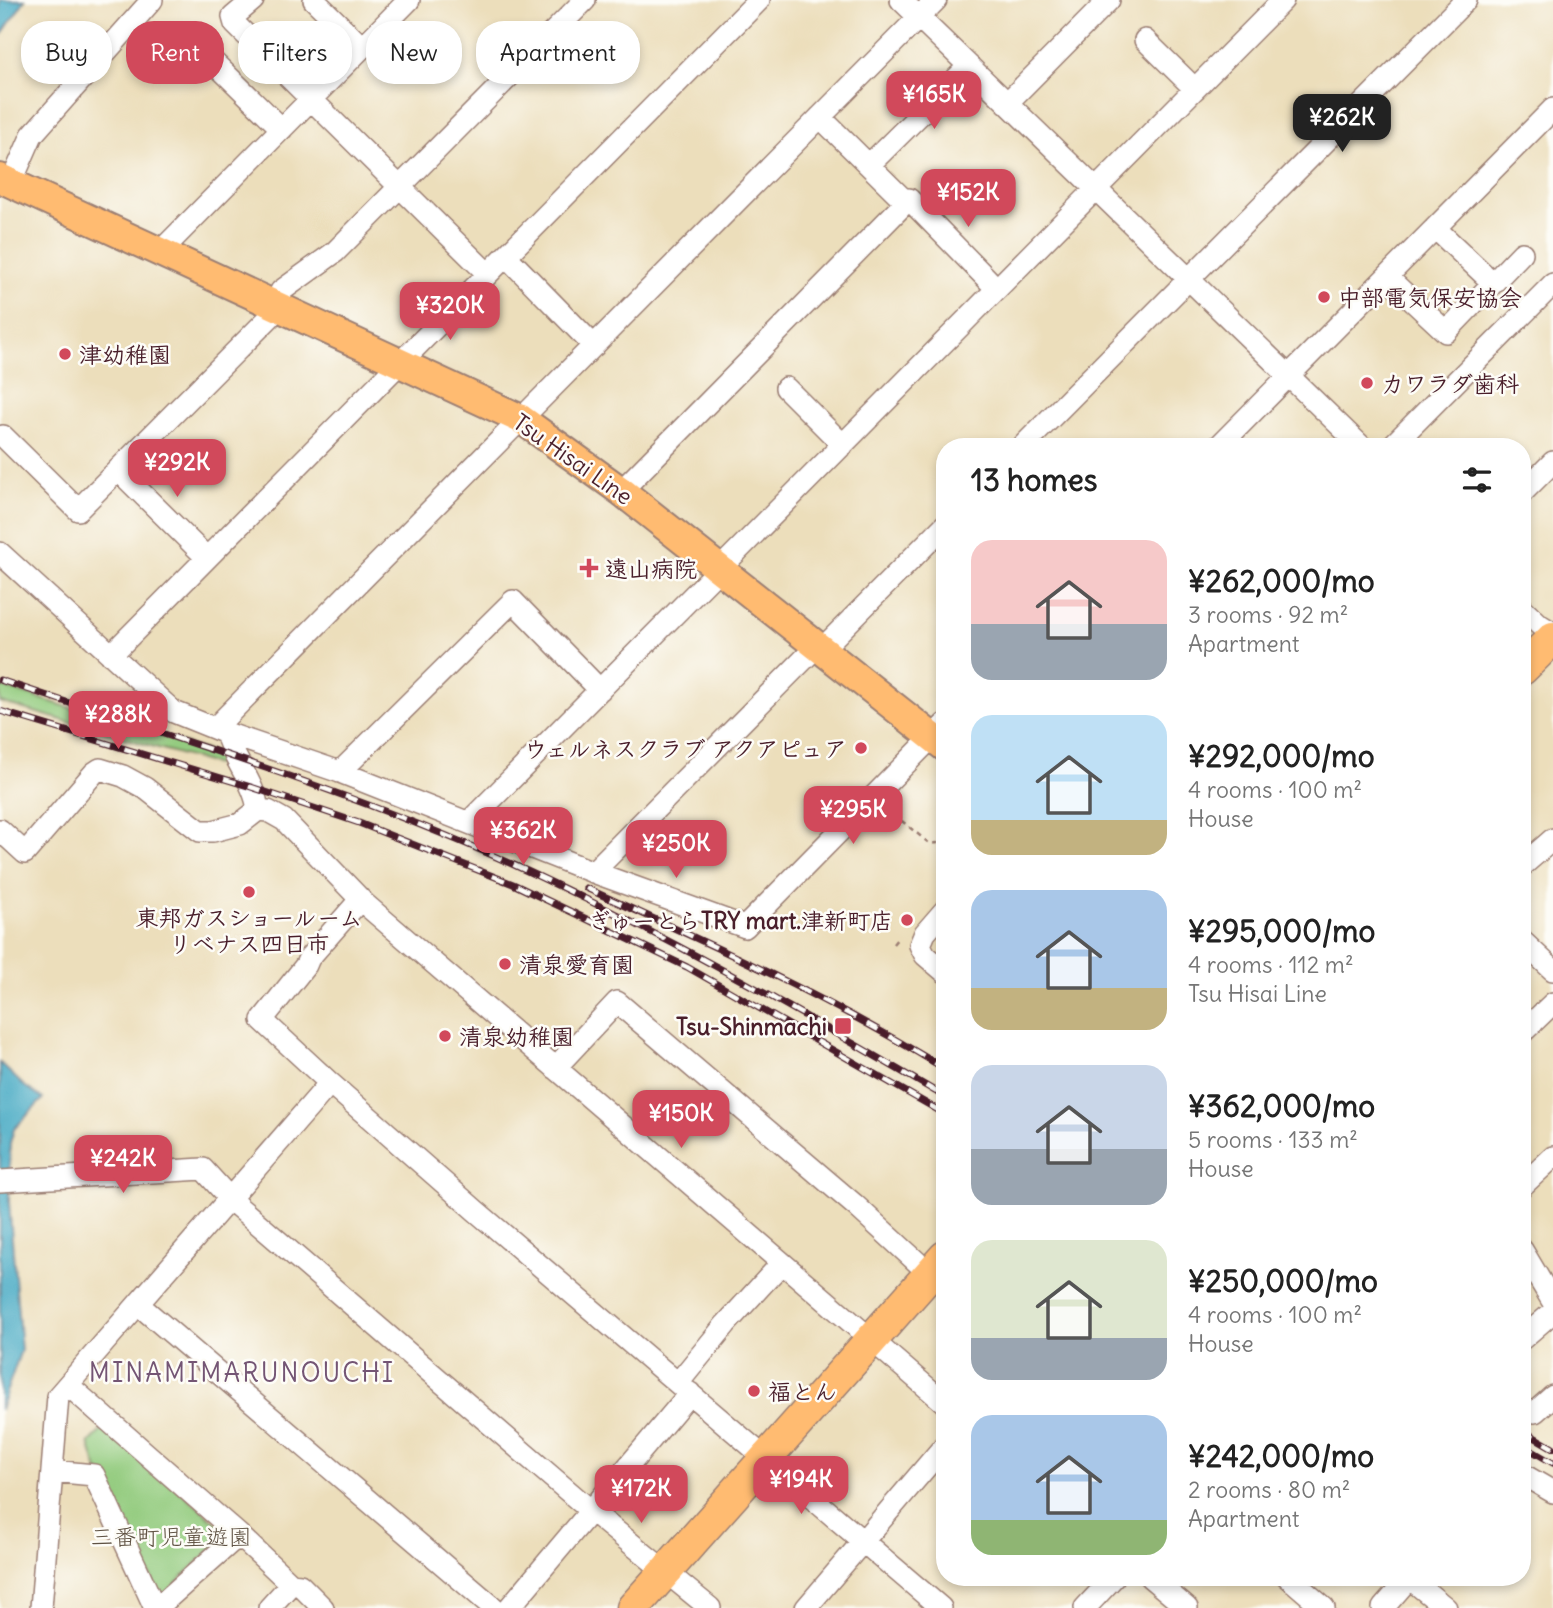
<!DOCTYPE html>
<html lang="en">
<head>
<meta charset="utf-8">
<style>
	:root { --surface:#fff; --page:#f2f2f2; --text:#222; --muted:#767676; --accent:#d1495b }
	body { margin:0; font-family:Delius,"Klee One",sans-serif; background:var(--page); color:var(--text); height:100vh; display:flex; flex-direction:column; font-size:26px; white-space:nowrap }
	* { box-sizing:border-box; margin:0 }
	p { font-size:23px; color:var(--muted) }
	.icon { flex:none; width:38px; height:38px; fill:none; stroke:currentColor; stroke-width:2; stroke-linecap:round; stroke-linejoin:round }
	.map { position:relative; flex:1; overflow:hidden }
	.panel { position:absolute; left:936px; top:438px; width:595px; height:1148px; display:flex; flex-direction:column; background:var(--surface); border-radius:28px; box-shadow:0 4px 10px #0003 }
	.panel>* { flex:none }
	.hud { position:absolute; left:21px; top:21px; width:665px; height:63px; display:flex; gap:14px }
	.price { position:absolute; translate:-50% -60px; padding:0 16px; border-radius:14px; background:var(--accent); color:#fff; font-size:23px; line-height:46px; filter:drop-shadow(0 2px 4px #0008) }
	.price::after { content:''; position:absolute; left:50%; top:42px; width:21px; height:16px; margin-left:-10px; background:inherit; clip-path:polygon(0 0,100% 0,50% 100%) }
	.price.on { background:#222; color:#fff }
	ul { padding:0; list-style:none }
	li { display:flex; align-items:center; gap:21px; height:175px; padding:0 35px }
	li span { display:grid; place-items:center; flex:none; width:196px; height:140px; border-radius:21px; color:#555 }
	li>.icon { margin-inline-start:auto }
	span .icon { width:84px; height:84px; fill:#fffc; stroke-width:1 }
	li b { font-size:30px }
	h2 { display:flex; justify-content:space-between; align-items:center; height:84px; padding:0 35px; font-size:30px }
	.tag { padding:0 24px; border-radius:28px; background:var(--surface); box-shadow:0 4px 10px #0003; font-size:24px; line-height:63px }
	.tag.on { background:var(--accent); color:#fff }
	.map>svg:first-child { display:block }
	.green { fill:#94cc80; stroke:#6f7656; stroke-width:2 }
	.water { fill:#43a8c3; stroke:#466477; stroke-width:2 }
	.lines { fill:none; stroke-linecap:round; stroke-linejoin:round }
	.minor-casing { stroke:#9b7e73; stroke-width:24 }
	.major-casing { stroke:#9b7e73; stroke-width:32 }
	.highway-casing { stroke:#9b7e73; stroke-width:35 }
	.path { stroke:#9b7e73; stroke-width:2.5; stroke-dasharray:5 5; stroke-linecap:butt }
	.minor { stroke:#fff; stroke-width:21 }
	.major { stroke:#ffbb71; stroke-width:28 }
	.highway { stroke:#ffbb71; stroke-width:32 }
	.rail-casing { stroke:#4a1f2b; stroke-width:7 }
	.rail { stroke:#fdfcf7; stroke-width:4.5; stroke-dasharray:13; stroke-linecap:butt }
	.poi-dot { fill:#d1495b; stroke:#fdfcf7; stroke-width:2.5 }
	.labels { text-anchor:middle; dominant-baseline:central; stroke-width:5; stroke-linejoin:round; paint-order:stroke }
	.poi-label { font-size:23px; font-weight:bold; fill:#4a1f2b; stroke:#fdfcf7; text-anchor:start }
	.street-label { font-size:23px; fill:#4a1f2b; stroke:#fdfcf7 }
	.park-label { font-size:23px; fill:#605344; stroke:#fdfcf7 }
	.quarter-label { font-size:26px; letter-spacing:2px; fill:#745574; stroke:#fdfcf7 }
</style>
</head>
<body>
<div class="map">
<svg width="1553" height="1608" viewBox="0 0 1553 1608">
	<rect width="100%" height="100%" fill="#fdfcf7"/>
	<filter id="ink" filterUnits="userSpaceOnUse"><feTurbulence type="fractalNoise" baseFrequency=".0143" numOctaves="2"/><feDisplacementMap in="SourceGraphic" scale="14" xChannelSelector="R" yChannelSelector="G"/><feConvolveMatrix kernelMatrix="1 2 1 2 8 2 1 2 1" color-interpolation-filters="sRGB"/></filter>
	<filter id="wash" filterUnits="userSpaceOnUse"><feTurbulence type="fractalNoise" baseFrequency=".00686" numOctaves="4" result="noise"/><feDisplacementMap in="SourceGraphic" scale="28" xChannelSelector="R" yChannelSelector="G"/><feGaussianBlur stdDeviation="1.57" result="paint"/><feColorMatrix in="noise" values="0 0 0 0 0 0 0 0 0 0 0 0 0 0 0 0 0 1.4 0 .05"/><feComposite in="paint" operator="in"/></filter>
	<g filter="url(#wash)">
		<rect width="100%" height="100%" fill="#ecdebb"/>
		<path class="green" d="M0 686 228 757 234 770 0 702Z
			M106 1426 228 1533 161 1598 98 1471 89 1443Z"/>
		<path class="water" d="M0 0H25L0 37Z
			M0 1063 23 1085 43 1099 14 1129 10 1143 9 1202 21 1350 0 1410Z"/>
	</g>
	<g filter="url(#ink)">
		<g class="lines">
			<defs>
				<path id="minor" d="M253 0 233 17 235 24 488 274
					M314 0 362 47
					M901 0 1361 446
					M191 40 282 129
					M1145 40 1195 89
					M1007 103 1109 0
					M820 117 906 202
					M869 165 969 66
					M11 183 32 135 152 0
					M1435 228 1492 282
					M159 253 409 0
					M506 256 594 346
					M1387 277 1446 332 1522 253
					M786 388 843 445
					M3 436 78 510 270 317 281 291 335 252 585 0
					M1023 446 1466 0
					M1219 446 1553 109
					M1392 446 1553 284
					M118 470 207 558
					M621 491 909 199 997 289
					M1522 493 1553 462
					M0 553 174 712 226 733 340 772 593 872 745 927 945 724
					M1522 608 1540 625 1553 633
					M822 649 945 525
					M111 655 759 0
					M215 728 936 0
					M226 733C233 760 255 783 258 810
					M340 772 513 601 600 690
					M469 822 1283 0
					M0 830 25 853 94 773 100 769 123 776 145 788 200 831H213L240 824 258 810 268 811 284 820 365 904 945 1403
					M1522 866 1553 839
					M593 872 818 645
					M360 900 309 958 306 965 262 1020 330 1083 476 1211 941 1608
					M945 910 925 933 920 945 925 955 945 972
					M1522 941 1553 970
					M1522 1033 1553 1003
					M555 1068 617 1002 856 1206 930 1274
					M0 1181 203 1169 234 1203 590 1510 710 1608
					M1522 1186 1553 1157
					M1522 1250 1553 1302
					M139 1305 494 1608
					M1522 1339 1553 1312
					M678 1383 726 1324 781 1264
					M68 1385 239 1535 291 1584 300 1585 323 1608
					M1535 1412 1553 1396
					M52 1471 94 1475 155 1608
					M1522 1474 1553 1492
					M1150 1577 1187 1608
					M1288 1577 1324 1608
					M1408 1577 1446 1608
					M41 1608 58 1396 330 1083
					M157 1608 239 1535
					M269 1608 291 1584
					M509 1608 690 1393
					M806 1608 945 1445
					M1085 1608 1114 1577
					M1383 1608 1410 1577"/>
				<path id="major" d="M0 178 521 419 621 491 945 747"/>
				<path id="highway" d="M1522 669 1553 638
					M633 1608 945 1257"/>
			</defs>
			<use href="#minor" class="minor-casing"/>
			<use href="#major" class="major-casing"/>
			<use href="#highway" class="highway-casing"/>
			<path class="path" d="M886 808 930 844 937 843 945 849
				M893 944 898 938"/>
			<use href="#minor" class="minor"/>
			<use href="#major" class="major"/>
			<use href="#highway" class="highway"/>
			<defs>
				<path id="rail" d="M0 680C172 738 347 789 512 864 661 932 804 1014 945 1097
					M0 711 251 787 359 823 513 884 687 967 945 1114
					M586 888C708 943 830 998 945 1069
					M1522 1430 1553 1448
					M1522 1445 1553 1463"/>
			</defs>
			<use href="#rail" class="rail-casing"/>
			<use href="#rail" class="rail"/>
		</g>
	</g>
	<g class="poi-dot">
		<circle cx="1324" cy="297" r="7"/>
		<circle cx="65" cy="354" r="7"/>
		<circle cx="1367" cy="383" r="7"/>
		<path d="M585.5 557.5h7v7h7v7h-7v7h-7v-7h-7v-7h7z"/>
		<circle cx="861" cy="748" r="7"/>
		<circle cx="249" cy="892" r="7"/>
		<circle cx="907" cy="920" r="7"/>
		<circle cx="505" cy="964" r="7"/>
		<rect x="834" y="1017" width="18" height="18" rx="3.5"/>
		<circle cx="445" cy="1036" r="7"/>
		<circle cx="754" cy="1391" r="7"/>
	</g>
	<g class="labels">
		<g class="poi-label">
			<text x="1338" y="297">中部電気保安協会</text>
			<text x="79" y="354">津幼稚園</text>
			<text x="1381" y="383">カワラダ歯科</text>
			<text x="605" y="568">遠山病院</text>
			<text x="847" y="748" text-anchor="end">ウェルネスクラブ アクアピュア</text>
			<text x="249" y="917" text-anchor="middle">東邦ガスショールーム<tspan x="249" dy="26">リベナス四日市</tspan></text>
			<text x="893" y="920" text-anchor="end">ぎゅーとらTRY mart.津新町店</text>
			<text x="519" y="964">清泉愛育園</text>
			<text x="827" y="1026" text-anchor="end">Tsu-Shinmachi</text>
			<text x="459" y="1036">清泉幼稚園</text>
			<text x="768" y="1391">福とん</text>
		</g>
		<g class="street-label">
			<text transform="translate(573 459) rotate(35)">Tsu Hisai Line</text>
		</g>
		<g class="park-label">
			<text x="171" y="1536">三番町児童遊園</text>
		</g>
		<g class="quarter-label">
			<text x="242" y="1372">MINAMIMARUNOUCHI</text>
		</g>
	</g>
</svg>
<b class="price" style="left:934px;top:131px">¥165K</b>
<b class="price on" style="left:1342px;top:154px">¥262K</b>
<b class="price" style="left:968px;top:229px">¥152K</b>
<b class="price" style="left:450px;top:342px">¥320K</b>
<b class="price" style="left:177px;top:499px">¥292K</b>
<b class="price" style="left:118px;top:751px">¥288K</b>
<b class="price" style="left:853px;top:846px">¥295K</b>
<b class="price" style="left:523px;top:867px">¥362K</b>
<b class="price" style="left:676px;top:880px">¥250K</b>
<b class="price" style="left:681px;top:1150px">¥150K</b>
<b class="price" style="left:123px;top:1195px">¥242K</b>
<b class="price" style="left:801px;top:1516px">¥194K</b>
<b class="price" style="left:641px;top:1525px">¥172K</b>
<div class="hud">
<a class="tag">Buy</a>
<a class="tag on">Rent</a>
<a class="tag">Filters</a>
<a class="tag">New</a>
<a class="tag">Apartment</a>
</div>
<section class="panel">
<h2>13 homes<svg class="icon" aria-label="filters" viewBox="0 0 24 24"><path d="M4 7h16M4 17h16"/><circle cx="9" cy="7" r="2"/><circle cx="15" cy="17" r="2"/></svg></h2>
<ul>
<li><span style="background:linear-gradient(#f6c9c9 60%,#9aa5b1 0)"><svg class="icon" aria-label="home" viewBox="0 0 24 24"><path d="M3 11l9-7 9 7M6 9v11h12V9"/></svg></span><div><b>¥262,000/mo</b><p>3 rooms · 92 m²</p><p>Apartment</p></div></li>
<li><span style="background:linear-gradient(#bfe0f5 75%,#c2b280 0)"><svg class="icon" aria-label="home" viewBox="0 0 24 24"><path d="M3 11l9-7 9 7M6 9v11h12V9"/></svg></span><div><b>¥292,000/mo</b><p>4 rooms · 100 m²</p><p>House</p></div></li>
<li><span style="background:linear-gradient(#a9c7e8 70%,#c2b280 0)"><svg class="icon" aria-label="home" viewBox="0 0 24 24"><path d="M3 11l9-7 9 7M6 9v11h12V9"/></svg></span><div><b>¥295,000/mo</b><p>4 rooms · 112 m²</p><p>Tsu Hisai Line</p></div></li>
<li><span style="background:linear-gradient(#c9d6e8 60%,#9aa5b1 0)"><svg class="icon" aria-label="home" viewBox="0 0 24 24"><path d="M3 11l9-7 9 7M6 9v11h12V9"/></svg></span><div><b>¥362,000/mo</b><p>5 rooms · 133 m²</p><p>House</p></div></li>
<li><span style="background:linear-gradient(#dfe7d0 70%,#9aa5b1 0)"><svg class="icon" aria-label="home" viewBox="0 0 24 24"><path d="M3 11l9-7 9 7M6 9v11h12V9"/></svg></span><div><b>¥250,000/mo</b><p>4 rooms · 100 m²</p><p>House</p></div></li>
<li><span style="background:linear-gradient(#a9c7e8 75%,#8fb573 0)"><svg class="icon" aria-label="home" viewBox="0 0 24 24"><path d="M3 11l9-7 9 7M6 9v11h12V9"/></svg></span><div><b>¥242,000/mo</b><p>2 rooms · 80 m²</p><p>Apartment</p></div></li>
</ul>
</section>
</div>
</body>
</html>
